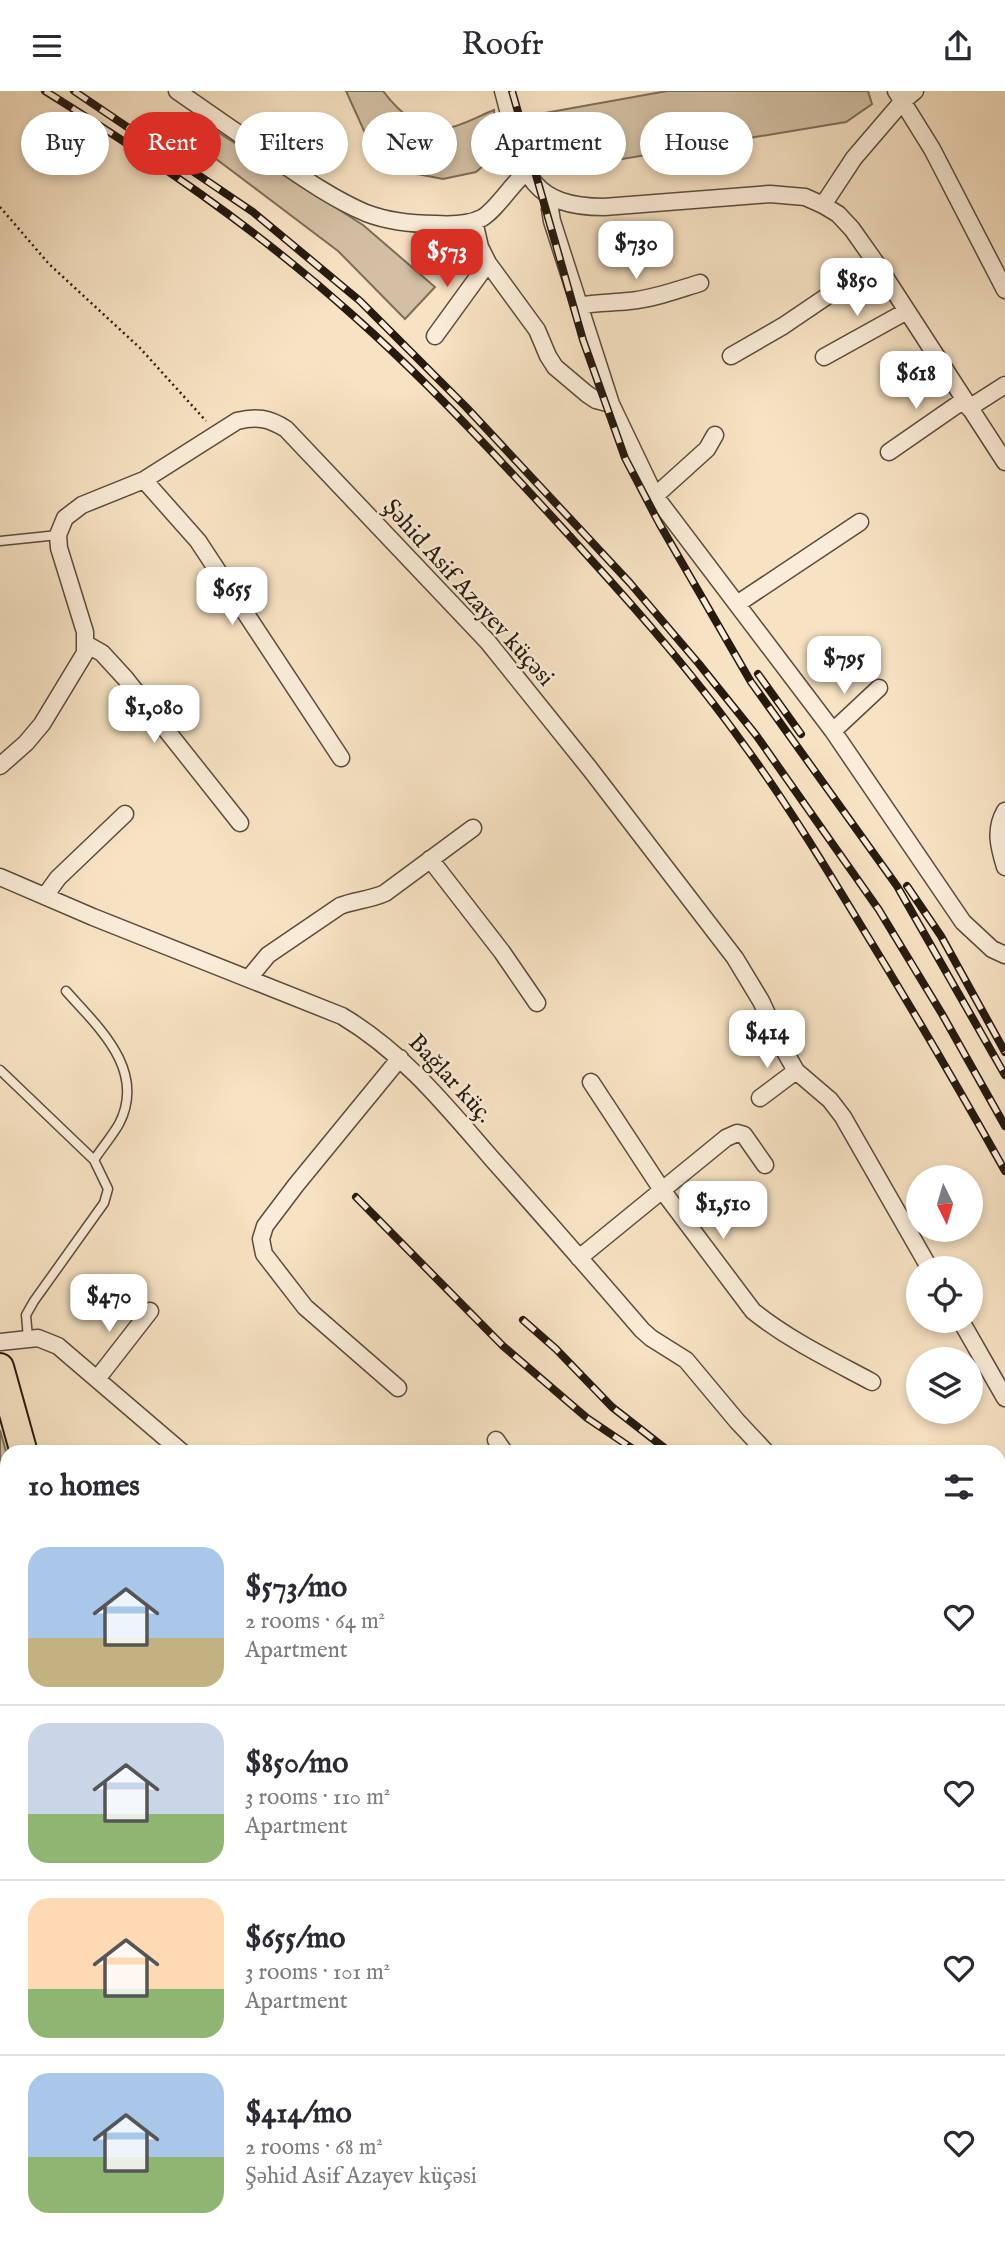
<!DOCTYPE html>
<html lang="en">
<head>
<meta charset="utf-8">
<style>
	:root { --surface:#fff; --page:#f2f2f3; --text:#2b2b33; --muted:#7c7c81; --line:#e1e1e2; --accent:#d93025 }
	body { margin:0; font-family:"IM FELL English",serif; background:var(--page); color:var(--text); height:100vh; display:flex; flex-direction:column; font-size:26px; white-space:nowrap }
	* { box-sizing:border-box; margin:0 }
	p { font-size:23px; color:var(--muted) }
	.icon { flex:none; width:38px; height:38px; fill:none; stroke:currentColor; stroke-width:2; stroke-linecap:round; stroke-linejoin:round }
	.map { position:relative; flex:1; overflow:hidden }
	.side { position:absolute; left:0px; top:1354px; width:1006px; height:800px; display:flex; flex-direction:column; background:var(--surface); border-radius:21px 21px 0 0; box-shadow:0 4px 10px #0003 }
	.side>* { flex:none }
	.banner { position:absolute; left:21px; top:21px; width:964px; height:63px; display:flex; gap:14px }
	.needle { width:46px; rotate:175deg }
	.fabs { position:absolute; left:906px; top:1074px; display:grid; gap:14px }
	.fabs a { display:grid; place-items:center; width:77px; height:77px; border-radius:50%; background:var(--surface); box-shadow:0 4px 10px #0003; font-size:35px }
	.price { position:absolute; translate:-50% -60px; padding:0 16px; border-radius:14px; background:#fff; color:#222; font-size:23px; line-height:46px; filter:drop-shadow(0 2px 4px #0008) }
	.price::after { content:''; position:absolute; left:50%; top:42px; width:21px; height:16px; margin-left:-10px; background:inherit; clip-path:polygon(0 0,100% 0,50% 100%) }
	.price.on { background:var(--accent); color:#fff }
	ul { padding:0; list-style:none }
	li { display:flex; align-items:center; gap:21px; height:175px; padding:0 28px }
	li+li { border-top:2px solid var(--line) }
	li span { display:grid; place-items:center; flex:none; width:196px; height:140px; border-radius:21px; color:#555 }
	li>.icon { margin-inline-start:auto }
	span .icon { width:84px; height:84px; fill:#fffc; stroke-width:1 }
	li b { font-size:30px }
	h2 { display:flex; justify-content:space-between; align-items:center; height:84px; padding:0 28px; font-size:30px }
	.chip { padding:0 24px; border-radius:32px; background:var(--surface); box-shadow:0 4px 10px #0003; font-size:24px; line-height:63px }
	.chip.on { background:var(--accent); color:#fff }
	header { display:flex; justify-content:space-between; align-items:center; height:91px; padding:0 28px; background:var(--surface); font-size:32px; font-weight:600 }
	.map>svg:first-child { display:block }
	.green { fill:#d3c0a4; stroke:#7c6d5a; stroke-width:2 }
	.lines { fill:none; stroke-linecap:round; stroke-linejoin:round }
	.service-casing { stroke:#5a4c3c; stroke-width:11 }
	.minor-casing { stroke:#5a4c3c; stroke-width:19 }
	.primary-casing { stroke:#261a0f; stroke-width:30 }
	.trunk-casing { stroke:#261a0f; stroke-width:30 }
	.path { stroke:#261a0f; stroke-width:2.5; stroke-dasharray:2 3.5; stroke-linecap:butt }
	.service { stroke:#faecd8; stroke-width:8 }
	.minor { stroke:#faecd8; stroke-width:16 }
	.primary { stroke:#f7e2c3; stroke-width:26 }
	.trunk { stroke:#f7e2c3; stroke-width:26 }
	.rail-casing { stroke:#261a0f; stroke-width:8 }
	.rail { stroke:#faecd8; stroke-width:5; stroke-dasharray:16; stroke-linecap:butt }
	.labels { text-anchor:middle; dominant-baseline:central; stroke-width:5; stroke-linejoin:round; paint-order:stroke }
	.street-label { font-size:24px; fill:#261a0f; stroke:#faecd8 }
</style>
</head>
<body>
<header><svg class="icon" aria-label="menu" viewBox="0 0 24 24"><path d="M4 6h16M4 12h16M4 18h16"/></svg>Roofr<svg class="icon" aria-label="share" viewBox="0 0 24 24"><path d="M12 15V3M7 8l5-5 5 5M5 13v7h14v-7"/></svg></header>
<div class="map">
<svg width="1005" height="2153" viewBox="0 0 1005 2153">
	<rect width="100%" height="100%" fill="#f7e2c3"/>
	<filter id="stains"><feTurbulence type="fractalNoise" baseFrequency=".00286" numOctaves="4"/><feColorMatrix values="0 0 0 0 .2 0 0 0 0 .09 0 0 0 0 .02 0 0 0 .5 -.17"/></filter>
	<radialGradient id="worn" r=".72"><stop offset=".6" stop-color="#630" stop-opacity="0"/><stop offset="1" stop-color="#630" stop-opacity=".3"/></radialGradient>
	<path class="green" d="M346 0H383C398 20 420 41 447 37 460 36 481 24 494 19L497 63 476 81 443 88 407 81 385 65 365 42Z
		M667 0H868L872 13 846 31 568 77 549 59 539 23Z
		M191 24 363 134 435 196 405 228 338 160 179 40Z
		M0 1339 7 1364V1549L0 1539Z
		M0 2086 7 2090V2147H165L157 2153H0Z"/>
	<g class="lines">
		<defs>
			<path id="service" d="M0 450 58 444
				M0 979 94 1069
				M28 1247 26 1224 34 1210 104 1112 108 1098 94 1069C102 1057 112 1045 119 1033 147 979 98 936 66 900
				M0 1788 7 1802
				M0 1912 7 1901
				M999 1939 1005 1952
				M0 1995 4 2003 7 2002
				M999 2066 1005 2063"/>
			<path id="minor" d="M177 0C209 22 242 45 274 67 303 87 333 108 366 122 387 130 413 133 435 133 450 134 468 134 482 127 496 119 512 93 526 81
				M503 0C522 67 518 116 604 116L770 103 805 106 823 114 838 123 852 138 876 172 1005 371
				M896 0 932 58 1005 199
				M823 114 854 67 902 11 915 0
				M550 118 552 130 611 313 655 405 833 640 963 831 992 858 1005 864
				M474 130 480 156 488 172 537 239 548 265 555 276 587 303 596 309 611 313
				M579 215C596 211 612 212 629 210 653 208 677 199 700 192
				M435 245 488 172
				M731 265 783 235 876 172
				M824 266 907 220
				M969 317 1005 294
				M889 361 964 309
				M144 389 198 450 341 667
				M655 405 707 358 715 344
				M737 513 860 431
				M86 553 102 562 125 587 240 732
				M833 640 879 597
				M0 675 26 652 42 633 85 562V541L59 457 58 444 65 427 82 414 144 389 237 330C256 325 269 327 286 338L488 551 590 678 735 867 761 910 783 957 796 980 830 1009 843 1026 930 1178
				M1005 720C994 739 999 756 1005 776
				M430 768 502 861 537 912
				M0 786 93 826 342 925C404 962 447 1016 493 1069 543 1125 593 1182 642 1239L651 1247 686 1269 737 1330 767 1362
				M45 805 58 787 125 723
				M249 887 268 864 340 815C355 809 370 809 385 802L473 737
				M591 991 662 1099 753 1220C789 1249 831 1269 872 1291
				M760 1007 796 980
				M579 1167 726 1047 737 1042 744 1044 765 1074
				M961 1230 1005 1307
				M0 1251 38 1247 58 1255 183 1362
				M97 1288 150 1220
				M398 1297 305 1216 264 1163 261 1148 265 1135 296 1094 400 967
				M496 1349 505 1362
				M999 1476 1005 1478
				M999 1493 1005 1495
				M999 1555 1005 1554
				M999 1797 1005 1808
				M999 1834 1005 1831
				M960 2147 962 2153"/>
			<path id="primary" d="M0 1276 24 1362
				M0 1620 7 1621"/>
			<path id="trunk" d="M0 1656 7 1663
				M0 1709 7 1716
				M484 2147 492 2153
				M542 2147 551 2153
				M189 2153 197 2147"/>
		</defs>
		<use href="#service" class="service-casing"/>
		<use href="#minor" class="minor-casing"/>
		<use href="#primary" class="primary-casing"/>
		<use href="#trunk" class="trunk-casing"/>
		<path class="path" d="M0 116 49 173 140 257 206 330"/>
		<use href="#service" class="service"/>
		<use href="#minor" class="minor"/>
		<use href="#primary" class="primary"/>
		<use href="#trunk" class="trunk"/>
		<defs>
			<path id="rail" d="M45 0C151 66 255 137 348 220 422 285 489 357 555 429 621 501 687 574 744 654 786 711 823 772 860 833 910 914 958 996 1005 1080
				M74 0 253 121 360 210 466 316 630 492 699 573 756 644 879 819 942 923 1005 1035
				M512 0 583 249 625 367 659 432 751 591 897 795 1005 984
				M758 583 801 643
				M907 795 941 845 1005 961
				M356 1106 503 1255 587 1327 639 1362
				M523 1229 556 1258 612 1316 671 1362
				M999 1482 1005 1484"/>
		</defs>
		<use href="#rail" class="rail-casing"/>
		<use href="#rail" class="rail"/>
	</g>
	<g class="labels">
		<g class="street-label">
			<text transform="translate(468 502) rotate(48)">Şəhid Asif Azayev küçəsi</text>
			<text transform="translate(450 988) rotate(47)">Bağlar küç.</text>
		</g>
	</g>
	<rect width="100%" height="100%" filter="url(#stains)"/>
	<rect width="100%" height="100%" fill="url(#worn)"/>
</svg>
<div class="fabs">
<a><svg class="needle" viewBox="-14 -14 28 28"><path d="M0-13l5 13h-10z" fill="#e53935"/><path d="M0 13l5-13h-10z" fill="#7c7c81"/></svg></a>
<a><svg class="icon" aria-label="locate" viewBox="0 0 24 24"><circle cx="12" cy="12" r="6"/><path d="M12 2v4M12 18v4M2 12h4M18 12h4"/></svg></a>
<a><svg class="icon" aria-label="layers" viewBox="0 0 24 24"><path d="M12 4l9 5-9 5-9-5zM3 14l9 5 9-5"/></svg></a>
</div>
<b class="price" style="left:636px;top:190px">$730</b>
<b class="price on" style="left:447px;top:198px">$573</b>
<b class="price" style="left:857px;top:227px">$850</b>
<b class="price" style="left:916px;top:320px">$618</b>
<b class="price" style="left:232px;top:536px">$655</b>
<b class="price" style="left:844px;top:605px">$795</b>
<b class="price" style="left:154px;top:654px">$1,080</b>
<b class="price" style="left:767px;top:979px">$414</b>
<b class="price" style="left:723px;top:1150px">$1,510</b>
<b class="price" style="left:109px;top:1243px">$470</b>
<div class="banner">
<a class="chip">Buy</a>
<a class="chip on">Rent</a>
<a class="chip">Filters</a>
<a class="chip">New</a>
<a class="chip">Apartment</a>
<a class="chip">House</a>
</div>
<section class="side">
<h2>10 homes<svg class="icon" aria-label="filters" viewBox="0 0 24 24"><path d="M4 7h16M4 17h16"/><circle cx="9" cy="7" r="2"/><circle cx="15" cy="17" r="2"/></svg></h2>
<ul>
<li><span style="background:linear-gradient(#a9c7e8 65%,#c2b280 0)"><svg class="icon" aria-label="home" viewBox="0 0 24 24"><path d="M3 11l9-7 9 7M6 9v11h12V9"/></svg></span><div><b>$573/mo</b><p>2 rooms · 64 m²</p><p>Apartment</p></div><svg class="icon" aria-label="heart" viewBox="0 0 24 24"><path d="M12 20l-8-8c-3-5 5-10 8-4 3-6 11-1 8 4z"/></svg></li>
<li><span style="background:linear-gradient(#c9d6e8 65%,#8fb573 0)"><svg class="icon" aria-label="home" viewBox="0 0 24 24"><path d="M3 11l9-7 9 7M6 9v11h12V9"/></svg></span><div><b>$850/mo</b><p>3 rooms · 110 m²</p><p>Apartment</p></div><svg class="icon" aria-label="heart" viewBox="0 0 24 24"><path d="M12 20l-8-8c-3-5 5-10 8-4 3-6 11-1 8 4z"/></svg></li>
<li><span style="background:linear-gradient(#ffd9b3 65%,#8fb573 0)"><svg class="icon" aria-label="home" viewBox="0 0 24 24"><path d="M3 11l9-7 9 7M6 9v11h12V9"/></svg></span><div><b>$655/mo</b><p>3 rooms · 101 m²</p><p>Apartment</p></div><svg class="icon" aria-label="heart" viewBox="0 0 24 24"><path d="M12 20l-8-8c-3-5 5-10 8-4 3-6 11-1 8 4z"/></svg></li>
<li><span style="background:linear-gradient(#a9c7e8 60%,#8fb573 0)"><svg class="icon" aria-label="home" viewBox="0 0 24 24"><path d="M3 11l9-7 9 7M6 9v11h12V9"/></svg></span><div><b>$414/mo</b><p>2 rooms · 68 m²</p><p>Şəhid Asif Azayev küçəsi</p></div><svg class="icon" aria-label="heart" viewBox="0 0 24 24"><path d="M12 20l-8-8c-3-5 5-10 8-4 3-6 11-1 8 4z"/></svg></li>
</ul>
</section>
</div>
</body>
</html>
